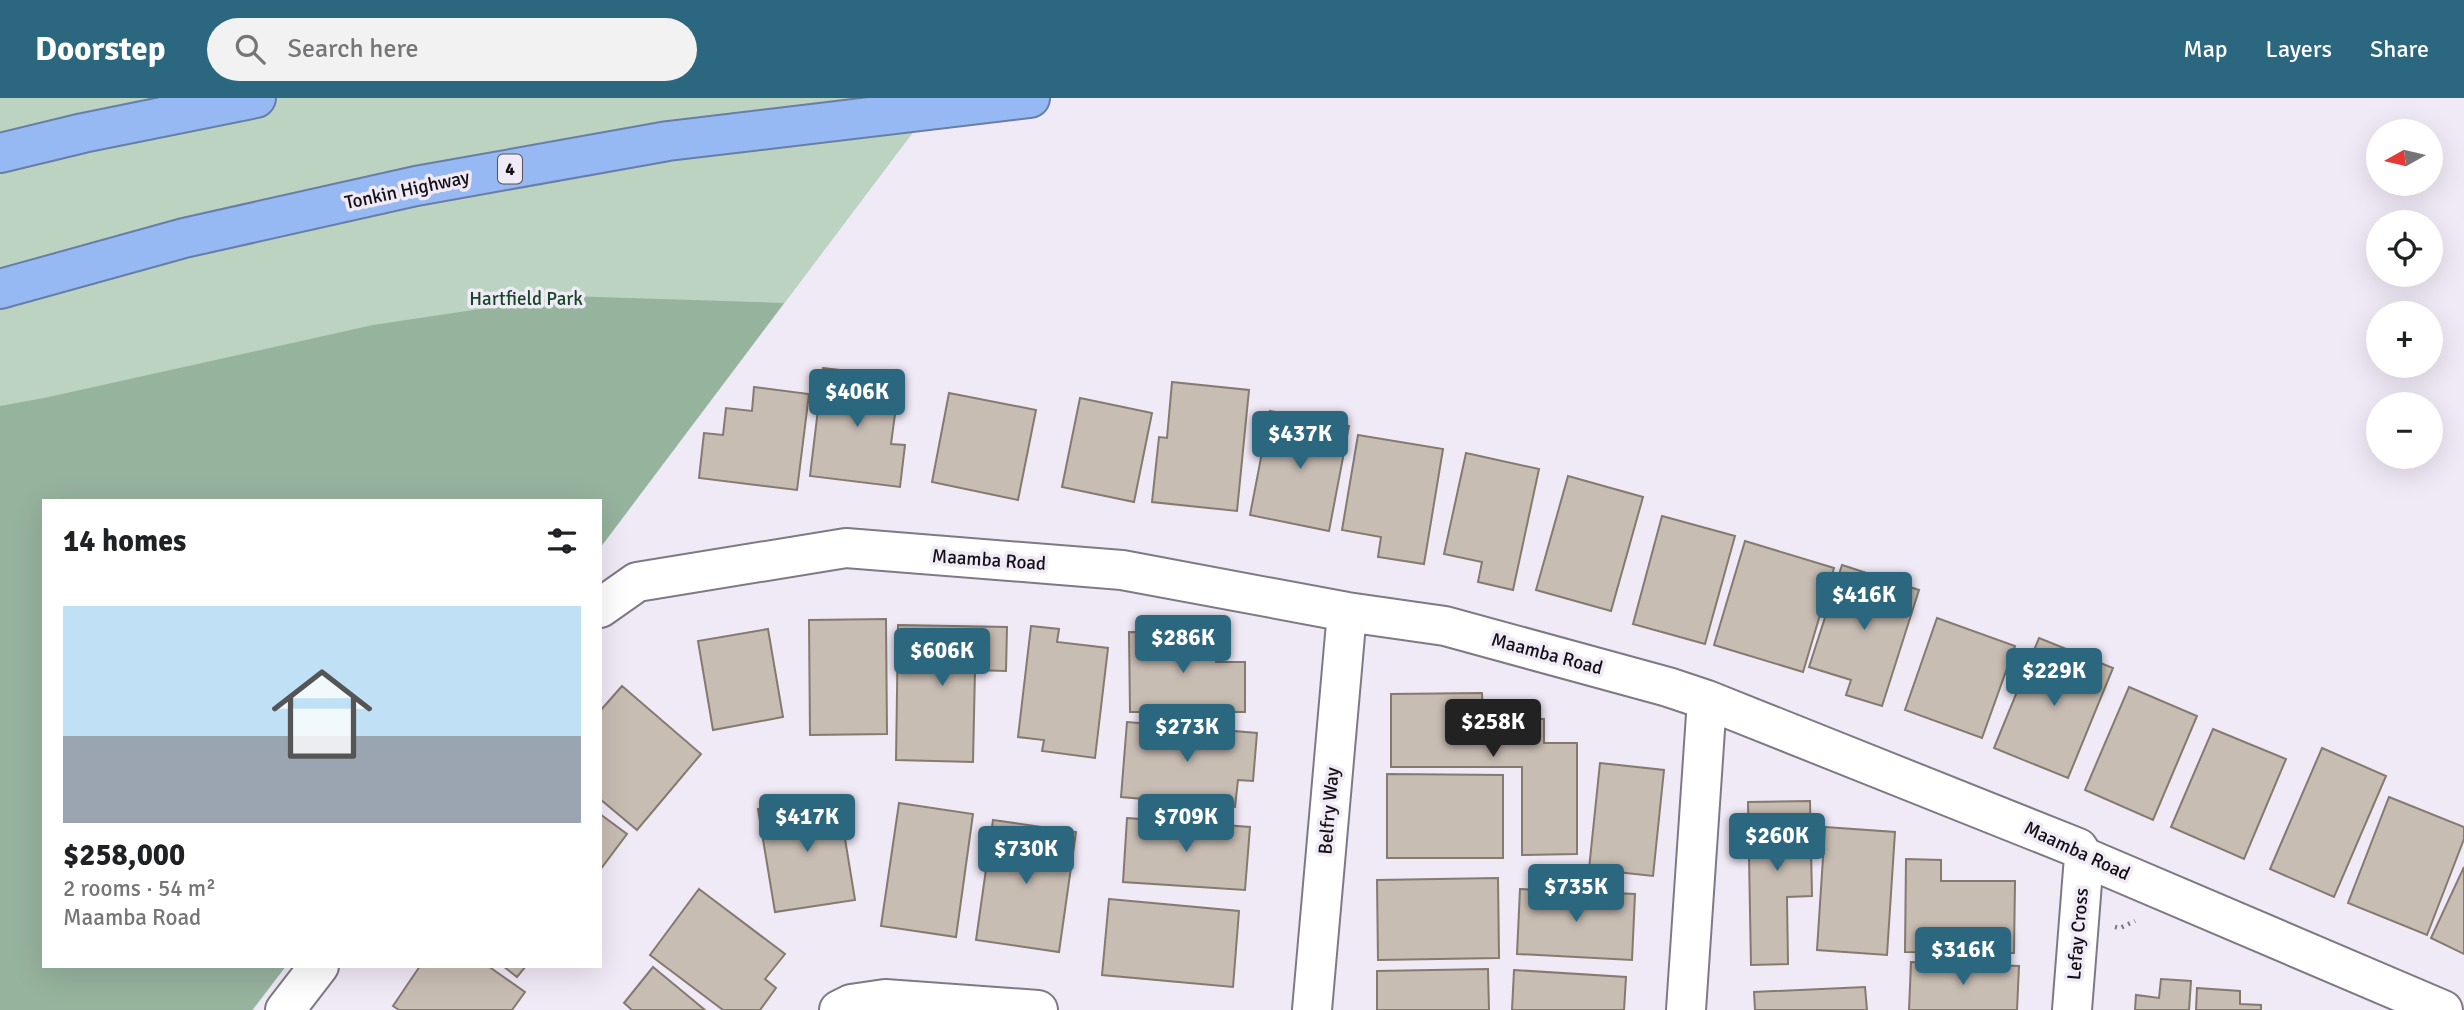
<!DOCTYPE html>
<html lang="en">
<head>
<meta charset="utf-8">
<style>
	:root { --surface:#fff; --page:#f2f2f2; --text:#202124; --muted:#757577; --accent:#2b687f }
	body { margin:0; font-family:Signika,sans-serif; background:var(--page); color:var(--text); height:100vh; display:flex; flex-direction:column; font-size:26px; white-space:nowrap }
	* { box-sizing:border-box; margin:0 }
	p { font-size:23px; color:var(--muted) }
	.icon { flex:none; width:38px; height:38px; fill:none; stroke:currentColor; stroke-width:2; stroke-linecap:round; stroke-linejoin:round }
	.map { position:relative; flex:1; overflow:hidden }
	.sheet { position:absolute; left:42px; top:401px; width:560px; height:469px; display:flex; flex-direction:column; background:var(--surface); border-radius:0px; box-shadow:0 7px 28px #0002 }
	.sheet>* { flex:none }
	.needle { width:46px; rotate:262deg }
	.fabs { position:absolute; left:2366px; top:21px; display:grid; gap:14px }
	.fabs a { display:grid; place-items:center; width:77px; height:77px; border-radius:50%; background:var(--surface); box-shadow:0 7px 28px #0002; font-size:35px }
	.price { position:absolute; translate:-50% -60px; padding:0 16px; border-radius:7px; background:var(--accent); color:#fff; font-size:23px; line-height:46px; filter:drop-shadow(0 2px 4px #0008) }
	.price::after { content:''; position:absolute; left:50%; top:42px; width:21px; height:16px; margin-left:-10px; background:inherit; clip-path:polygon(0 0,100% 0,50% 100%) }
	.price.active { background:#222; color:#fff }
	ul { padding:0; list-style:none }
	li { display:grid; align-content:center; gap:14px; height:371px; padding:0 21px }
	li span { display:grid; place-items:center; height:217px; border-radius:0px; color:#555 }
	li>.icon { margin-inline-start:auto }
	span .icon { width:126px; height:126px; fill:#fffc; stroke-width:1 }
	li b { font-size:30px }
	h2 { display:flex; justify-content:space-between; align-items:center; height:84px; padding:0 21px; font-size:30px }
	header { display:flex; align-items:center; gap:42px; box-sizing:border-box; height:98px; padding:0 35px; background:var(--accent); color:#fff }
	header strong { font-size:33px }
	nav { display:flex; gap:38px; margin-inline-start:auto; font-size:24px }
	.search { width:490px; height:63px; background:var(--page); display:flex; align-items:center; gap:18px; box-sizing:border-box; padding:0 24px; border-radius:38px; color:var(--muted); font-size:26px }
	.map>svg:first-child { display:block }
	.green { fill:#bcd3c2 }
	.forest { fill:#96b39e }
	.building { fill:#c8bdb3; stroke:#847a70; stroke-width:2 }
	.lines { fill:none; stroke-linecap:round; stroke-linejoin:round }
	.minor-casing { stroke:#7f7984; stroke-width:42 }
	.highway-casing { stroke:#687ea6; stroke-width:42 }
	.path { stroke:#7c777f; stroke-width:4.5; stroke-dasharray:2 5; stroke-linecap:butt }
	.minor { stroke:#fff; stroke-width:38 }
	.highway { stroke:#96b9f4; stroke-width:38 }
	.labels { text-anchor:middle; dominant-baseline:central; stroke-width:7; stroke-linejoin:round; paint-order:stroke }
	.shield { fill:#f0e9f6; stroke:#555158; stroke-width:2 }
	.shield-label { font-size:18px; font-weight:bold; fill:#131015 }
	.street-label { font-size:19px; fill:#131015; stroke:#f0e9f6 }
	.park-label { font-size:19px; fill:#154628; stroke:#f0e9f6 }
</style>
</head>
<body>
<header>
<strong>Doorstep</strong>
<div class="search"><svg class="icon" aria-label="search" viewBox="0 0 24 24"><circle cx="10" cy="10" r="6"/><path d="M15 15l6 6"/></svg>Search here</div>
<nav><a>Map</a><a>Layers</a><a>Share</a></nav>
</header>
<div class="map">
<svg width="2464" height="912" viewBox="0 0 2464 912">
	<rect width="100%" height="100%" fill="#f0e9f6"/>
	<path class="green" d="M0 0H939L600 450V402H44V868H286L253 912H0Z"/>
	<path class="forest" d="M566 198 784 205 600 450V402H44V868H286L252 912H0V308L44 300 373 227Z"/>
	<path class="building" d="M823 270 900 279 891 346 905 347 900 389 810 378Z
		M1172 284 1249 292 1237 413 1152 404 1159 339 1167 340Z
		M754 289 809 296 797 392 699 380 704 335 723 337 726 310 752 313Z
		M949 295 1036 312 1018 402 932 384Z
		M1080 300 1152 315 1134 404 1062 389Z
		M1270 313 1349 328 1329 433 1250 417Z
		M1358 337 1443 351 1424 466 1378 459 1381 439 1342 432Z
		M1466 355 1539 371 1513 492 1478 484 1482 464 1444 456Z
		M1568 378 1643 399 1611 513 1536 492Z
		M1662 418 1735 438 1705 546 1633 526Z
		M1745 443 1834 470 1803 574 1714 547Z
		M1842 467 1919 492 1882 608 1846 597 1851 582 1809 569Z
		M1937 520 2015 548 1982 640 1905 612Z
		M886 521 887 636 810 637 809 522Z
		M898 527 1007 529 1006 573 975 572 973 664 896 662Z
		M1031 528 1059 531 1057 544 1108 550 1095 660 1042 653 1044 642 1018 639Z
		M768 531 783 619 713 632 698 543Z
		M1129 534 1216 535V564H1245V614H1130Z
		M2039 540 2113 570 2068 680 1994 650Z
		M622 588 701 656 637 732 600 701V613Z
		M2129 589 2197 618 2153 722 2085 692Z
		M1482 595 1483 621H1544V645H1577V756L1522 757V669H1391V596Z
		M1127 624 1257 635 1253 683 1238 682 1235 709 1121 699Z
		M2213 631 2286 661 2244 761 2171 729Z
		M2322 650 2386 678 2334 799 2270 771Z
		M1600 665 1664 672 1653 778 1589 771Z
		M1387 676 1503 677V760H1387Z
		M838 698 855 802 775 814 758 711Z
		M2389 699 2464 729V741L2427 837 2348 805Z
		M1810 703 1812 798 1787 799 1788 866 1751 867 1748 704Z
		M899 705 973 716 956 839 881 828Z
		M600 716 627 736 600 772Z
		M1127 720 1250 729 1245 792 1123 784Z
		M993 722 1076 734 1059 854 976 842Z
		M1825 729 1895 734 1887 857 1817 852Z
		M1906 761 1941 762V783H2015L2014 855 1905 854Z
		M2464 769V856L2431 840Z
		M1498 780 1499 860 1378 862 1377 782Z
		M699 791 785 856 765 881 776 890 760 912H723L650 857Z
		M1520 791 1635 796 1632 862 1517 856Z
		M1109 801 1239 813 1233 889 1102 877Z
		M1911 864 2019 868 2017 912H1909Z
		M420 868H488L525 894 512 912H399L393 908Z
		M503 868H526L517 879Z
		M653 869 705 912H632L624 905Z
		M1488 871 1489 912H1377V873Z
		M1514 872 1626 879 1624 912H1512Z
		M2161 881 2191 883 2189 912H2135L2136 897 2159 900Z
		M1865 889 1867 912H1755L1754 894Z
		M2197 890 2240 893V906L2261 907V912H2196Z"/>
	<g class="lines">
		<defs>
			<path id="minor" d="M600 510 637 484 846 450 1122 472 1347 514 1445 528 1668 589 1707 602 2078 750 2084 759 2443 912
				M285 912 319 868
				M839 912 851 906 885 901 1038 912
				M1312 912 1347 514
				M1686 912 1707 602
				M2072 912 2084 759"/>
			<path id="highway" d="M0 55 83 35 256 0
				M0 191 184 140 416 88 668 43 1030 0"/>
		</defs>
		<use href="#minor" class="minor-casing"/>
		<use href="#highway" class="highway-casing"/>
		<path class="path" d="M2115 829 2120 830 2135 823"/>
		<use href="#minor" class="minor"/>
		<use href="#highway" class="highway"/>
	</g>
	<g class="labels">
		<rect class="shield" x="498" y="56.5" width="24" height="29" rx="5"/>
		<g class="shield-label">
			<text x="510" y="71">4</text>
		</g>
		<g class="street-label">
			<text transform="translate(407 92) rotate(-12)">Tonkin Highway</text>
			<text transform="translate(989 462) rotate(4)">Maamba Road</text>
			<text transform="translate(1547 556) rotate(15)">Maamba Road</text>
			<text transform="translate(1329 713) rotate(-85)">Belfry Way</text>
			<text transform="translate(2077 753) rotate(25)">Maamba Road</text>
			<text transform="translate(2078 836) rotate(-85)">Lefay Cross</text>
		</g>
		<g class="park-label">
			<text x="526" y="201">Hartfield Park</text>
		</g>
	</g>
</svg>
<div class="fabs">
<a><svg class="needle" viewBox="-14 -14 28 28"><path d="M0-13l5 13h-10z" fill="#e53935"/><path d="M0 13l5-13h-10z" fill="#757577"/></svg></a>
<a><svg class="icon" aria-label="locate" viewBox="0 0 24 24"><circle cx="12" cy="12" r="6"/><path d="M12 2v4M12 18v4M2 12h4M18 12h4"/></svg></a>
<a>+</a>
<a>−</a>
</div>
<b class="price" style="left:857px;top:331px">$406K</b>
<b class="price" style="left:1300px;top:373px">$437K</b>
<b class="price" style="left:1864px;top:534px">$416K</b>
<b class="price" style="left:1183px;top:577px">$286K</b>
<b class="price" style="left:942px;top:590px">$606K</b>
<b class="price" style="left:2054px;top:610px">$229K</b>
<b class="price active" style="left:1493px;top:661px">$258K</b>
<b class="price" style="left:1187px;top:666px">$273K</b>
<b class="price" style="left:807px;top:756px">$417K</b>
<b class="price" style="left:1186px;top:756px">$709K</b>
<b class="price" style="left:1777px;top:775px">$260K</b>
<b class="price" style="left:1026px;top:788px">$730K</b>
<b class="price" style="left:1576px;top:826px">$735K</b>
<b class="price" style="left:1963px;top:889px">$316K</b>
<section class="sheet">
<h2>14 homes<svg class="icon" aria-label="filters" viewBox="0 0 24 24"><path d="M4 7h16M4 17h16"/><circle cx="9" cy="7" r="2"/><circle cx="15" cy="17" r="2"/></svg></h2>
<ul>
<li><span style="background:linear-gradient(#bfe0f5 60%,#9aa5b1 0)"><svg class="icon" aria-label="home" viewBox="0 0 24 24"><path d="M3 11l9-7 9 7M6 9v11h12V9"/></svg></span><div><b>$258,000</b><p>2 rooms · 54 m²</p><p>Maamba Road</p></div></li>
</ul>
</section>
</div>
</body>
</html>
